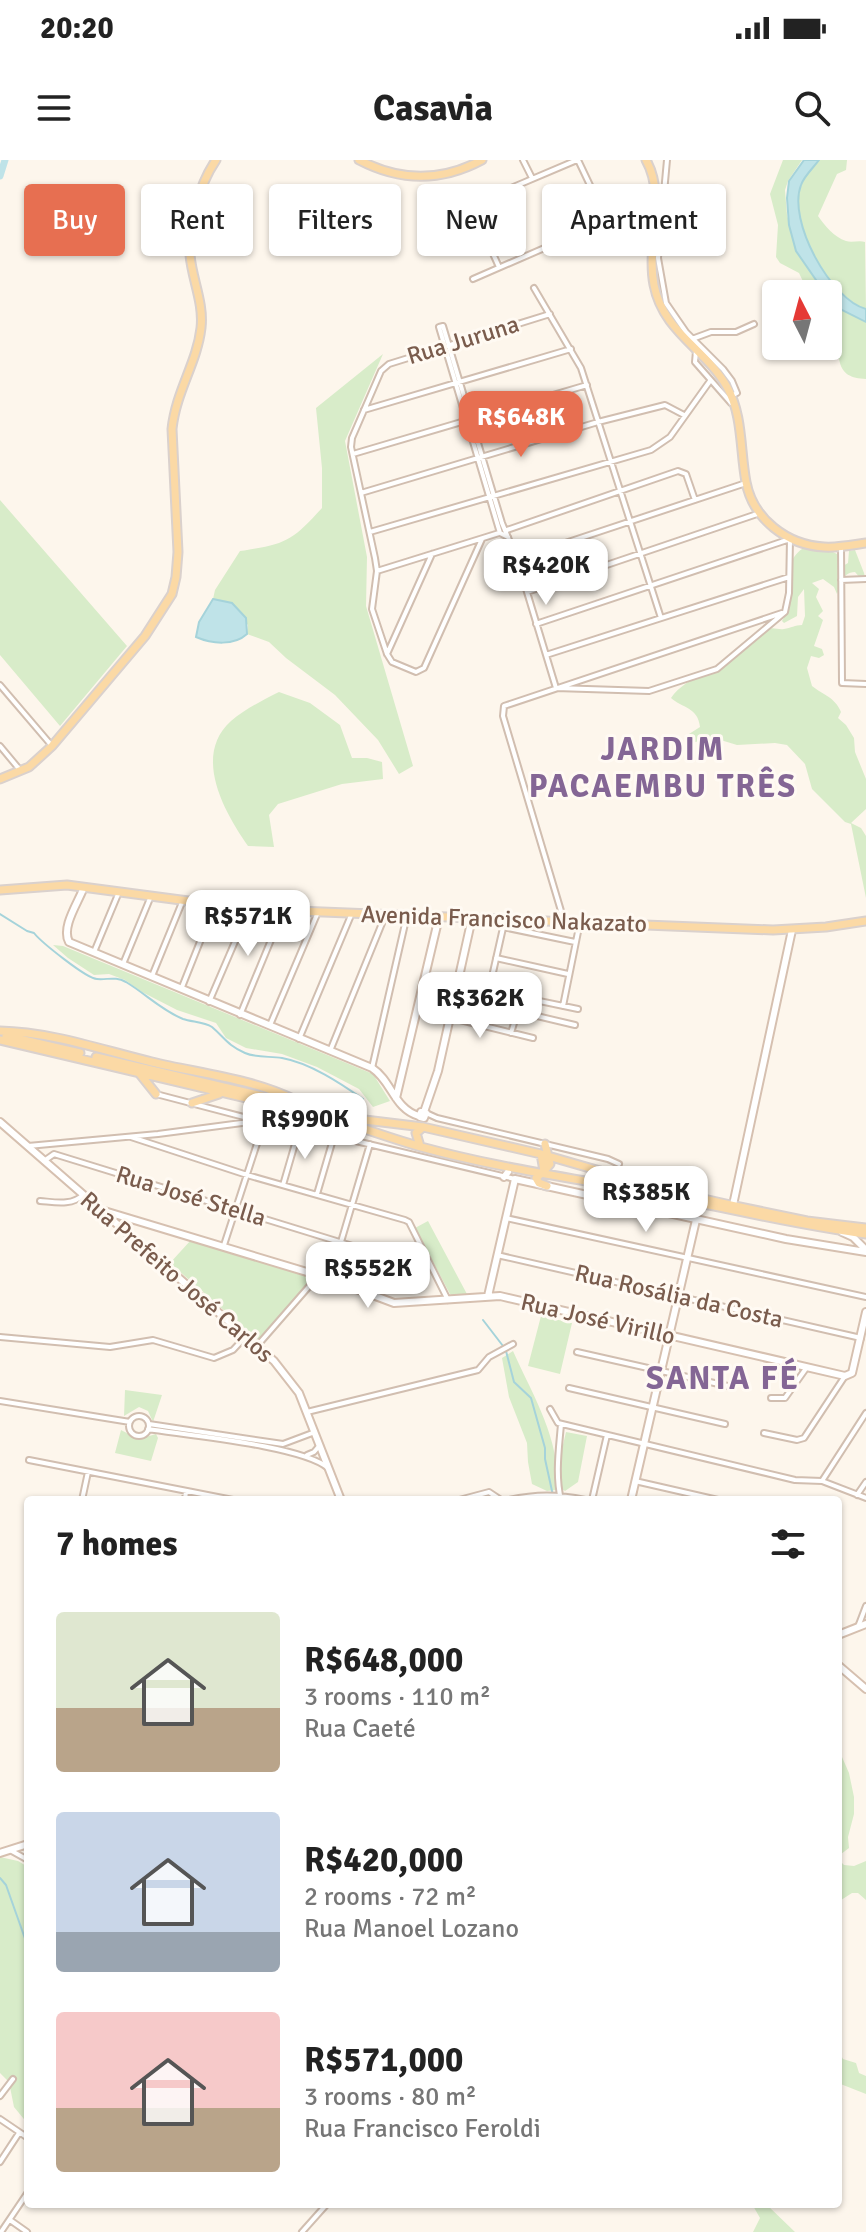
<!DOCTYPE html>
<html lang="en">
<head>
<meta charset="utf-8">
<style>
	:root { --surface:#fff; --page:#f6f6f6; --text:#222; --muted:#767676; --accent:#e76f51 }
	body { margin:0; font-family:Signika,sans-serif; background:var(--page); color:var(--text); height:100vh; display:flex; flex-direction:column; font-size:30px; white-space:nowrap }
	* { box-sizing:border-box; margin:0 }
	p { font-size:26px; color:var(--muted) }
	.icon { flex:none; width:44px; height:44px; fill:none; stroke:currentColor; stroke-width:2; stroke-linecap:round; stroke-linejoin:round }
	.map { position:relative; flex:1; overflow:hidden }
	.drawer { position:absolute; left:24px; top:1336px; width:818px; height:712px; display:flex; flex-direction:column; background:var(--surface); border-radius:8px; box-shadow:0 2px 6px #0004 }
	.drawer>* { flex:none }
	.banner { position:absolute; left:24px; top:24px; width:818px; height:72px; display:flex; gap:16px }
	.needle { width:52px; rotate:354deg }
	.fabs { position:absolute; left:762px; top:120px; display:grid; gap:16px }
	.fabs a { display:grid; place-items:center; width:80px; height:80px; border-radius:8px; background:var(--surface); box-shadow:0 2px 6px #0004; font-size:40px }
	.price { position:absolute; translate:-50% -68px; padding:0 18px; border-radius:16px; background:#fff; color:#222; font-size:26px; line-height:52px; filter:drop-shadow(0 2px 4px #0008) }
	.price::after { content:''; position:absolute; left:50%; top:48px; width:24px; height:18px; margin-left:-12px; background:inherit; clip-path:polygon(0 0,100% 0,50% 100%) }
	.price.on { background:var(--accent); color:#fff }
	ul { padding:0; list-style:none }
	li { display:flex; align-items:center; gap:24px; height:200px; padding:0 32px }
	li span { display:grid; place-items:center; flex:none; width:224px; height:160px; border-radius:8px; color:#555 }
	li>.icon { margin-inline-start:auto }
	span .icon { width:96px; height:96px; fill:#fffc; stroke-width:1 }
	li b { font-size:34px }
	h2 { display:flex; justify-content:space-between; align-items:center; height:96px; padding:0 32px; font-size:34px }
	.tag { padding:0 28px; border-radius:8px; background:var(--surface); box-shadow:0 2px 6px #0004; font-size:28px; line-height:72px }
	.tag.on { background:var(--accent); color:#fff }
	.status { display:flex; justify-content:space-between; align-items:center; height:56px; padding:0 40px; background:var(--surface); direction:ltr }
	.status svg { height:22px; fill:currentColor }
	header { display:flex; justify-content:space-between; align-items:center; height:104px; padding:0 32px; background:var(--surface); font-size:36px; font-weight:800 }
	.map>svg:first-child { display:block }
	.green { fill:#d8ecc9 }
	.water { fill:#bfe3e8; stroke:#a5d3da; stroke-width:2 }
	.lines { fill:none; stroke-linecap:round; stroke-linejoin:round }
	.stream { stroke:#a5d3da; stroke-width:2 }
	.river { stroke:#bfe3e8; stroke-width:7 }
	.street-casing { stroke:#d1beb0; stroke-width:8 }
	.secondary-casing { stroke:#d6c0b0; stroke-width:10 }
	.primary-casing { stroke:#dad1cd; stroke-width:11 }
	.street { stroke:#fff; stroke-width:4 }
	.secondary { stroke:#fff; stroke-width:6 }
	.primary { stroke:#fbd9a5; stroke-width:7 }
	.labels { text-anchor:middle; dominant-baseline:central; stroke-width:6; stroke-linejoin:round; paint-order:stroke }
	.street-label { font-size:24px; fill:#7a5c4d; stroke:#fffaf3 }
	.district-label { font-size:32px; font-weight:bold; letter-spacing:2px; fill:#846695; stroke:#fffaf3 }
</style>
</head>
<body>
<div class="status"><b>20:20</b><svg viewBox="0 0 49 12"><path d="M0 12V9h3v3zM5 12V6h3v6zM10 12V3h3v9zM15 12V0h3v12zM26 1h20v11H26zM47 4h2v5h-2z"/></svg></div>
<header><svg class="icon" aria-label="menu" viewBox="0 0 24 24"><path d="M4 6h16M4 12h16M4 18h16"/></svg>Casavia<svg class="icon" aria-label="search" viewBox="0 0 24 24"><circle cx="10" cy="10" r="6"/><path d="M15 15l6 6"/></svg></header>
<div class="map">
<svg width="866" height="2072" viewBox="0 0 866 2072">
	<rect width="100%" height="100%" fill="#fdf6ec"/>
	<path class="green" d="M783 0H802L788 21 785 30 787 55 796 87 866 157V219C851 218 842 215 839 199L831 197 834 180 829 174 828 134H809L799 113 780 103 776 97 778 65 770 34Z
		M813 0H847L846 10 837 14 818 56C825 66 834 77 846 81 852 83 859 80 865 82L866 150C841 138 813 107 803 81 797 66 796 47 793 31Z
		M383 194 345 281 367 397 366 446 413 606 399 614 378 580 335 535 286 498 269 482 247 474 248 465 224 441 213 439 215 430 240 391C286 384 291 382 322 348V308L316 248Z
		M0 340 127 486 60 566 0 495Z
		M805 387 831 391 837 394 843 406 848 403 849 391 855 390 864 413 865 417 861 419 855 412C841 413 842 424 837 434L834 427 823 419 812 423 819 429 816 437 823 451 818 456 823 460 814 486 822 489 824 495 819 498 811 496 807 508 812 526C823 535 835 537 841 552L838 558 846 565 854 578 855 592 866 619V649L851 663 861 668 866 676V738L851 664 845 662 812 629 805 604 787 585 775 583 737 585 714 578 691 583 689 574 700 567C698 547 682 548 671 538 686 516 722 508 743 491 752 485 756 476 766 470 773 466 777 470 784 469 791 468 795 465 802 465L805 456 804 429 798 437 797 456 784 463 782 461C798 436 776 404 805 387Z
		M279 532 310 543 340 565 352 598H367L382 602 383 619 342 624 278 644 269 655 274 687 248 686C225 653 192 596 231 561 245 549 263 540 279 532Z
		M53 785 63 786 373 914 390 941 373 947 359 929 317 907 282 894 246 888 226 878 216 863 177 850 142 832 125 820 109 814 94 815 68 798Z
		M428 1061 468 1136 454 1137 450 1134 415 1068Z
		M191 1080 312 1118 258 1180 170 1103Z
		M541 1156 572 1163 560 1214 528 1206Z
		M513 1191C531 1232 563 1283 556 1330L547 1331 532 1324 528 1302 527 1283 509 1237 502 1198Z
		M125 1230 162 1235 153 1262 148 1251 139 1247 124 1256Z
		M121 1270C146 1283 130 1281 156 1274L158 1278 151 1301 115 1293Z
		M566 1272 587 1276 578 1322 565 1331 562 1329 559 1302Z
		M838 1565 842 1597 849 1613 854 1637V1654L848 1677 849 1688 841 1694 840 1701 844 1705 854 1706 866 1701V1740L858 1733H852L838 1742Z
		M0 1697 18 1701 28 1707V1964L14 1947 9 1922 0 1913Z
		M838 1890 843 1899 856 1903 859 1913 866 1916V1934L838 1923Z
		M752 2044H766L795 2072H753L760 2058Z"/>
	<path class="water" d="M804 0H819C814 7 804 16 801 25 787 61 831 140 866 149V162L834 146 796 91 789 65 787 38 789 21Z
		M213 439 232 443 246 458 247 474C234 486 212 484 196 477L199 462Z"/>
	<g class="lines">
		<path class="stream" d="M0 754 27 771 34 773C41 782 87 819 97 819 108 820 115 816 126 822 146 834 161 850 183 859 192 862 204 862 212 867 225 878 227 885 245 893 256 898 270 896 282 898 310 903 340 923 363 939
			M483 1160 503 1186
			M506 1191 514 1222 531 1238 545 1288V1299L554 1340
			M0 1718 6 1725 28 1787"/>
		<path class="river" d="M0 16 5 0"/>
		<defs>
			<path id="street" d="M523 0 532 18
				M578 0 607 61
				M667 0 658 98 666 143 686 172 723 209 732 221 737 233 731 236
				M471 45 499 107
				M445 56 577 0
				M473 119 655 40
				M534 128 581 208 661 458
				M692 179 711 172H736L754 164
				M696 191 695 202 731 243
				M364 250 571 189
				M353 294 587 225
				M361 333 598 262 665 245 684 255
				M507 370 678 311 686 314 695 340
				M370 372 651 290 670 277 710 221
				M508 377 500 373 439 167 443 166 502 363 517 399 556 528 649 531 717 509 785 452 789 433 790 379 536 464
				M482 379 424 508 416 512 392 502 387 494 372 449 377 411 375 398 351 287 352 278 381 211 389 204 550 154
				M841 386 842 523 866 524
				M517 399 746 323
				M377 411 499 373
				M841 420 866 419
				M527 432 760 353
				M387 494 432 394
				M546 495 789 417
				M0 525 52 586
				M0 586 20 610
				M564 761 503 556 504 546 782 453
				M503 767 575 782
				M94 792 119 732
				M496 798 568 814
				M123 804 151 736
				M152 816 183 740
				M457 824 578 849
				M182 827 215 744
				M489 830 505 759
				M461 838 575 865
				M209 842 249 749
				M563 846 580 762
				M512 850 516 835
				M240 855 283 751
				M456 859 533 878
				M270 865 318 752
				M511 873 522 837
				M299 879 352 753
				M330 891 385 756
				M372 908 407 755
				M156 934 259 961 339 977 515 1019
				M426 953 437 958 608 999 619 1004
				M131 977 247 1015 405 1060 409 1062 448 1140
				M28 986 158 974 257 961
				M44 1001 54 994 424 1108 430 1106
				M283 1025 299 970
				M317 1034 334 976
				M40 1041C54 1042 72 1046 83 1035
				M506 1058 866 1137
				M224 1085 264 962
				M497 1095 861 1178
				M330 1119 370 984
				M0 1177 110 1187 153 1180 214 1198 233 1190 246 1176
				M257 1186 319 1115
				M577 1192 732 1227
				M569 1228 725 1264
				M771 1238H785L807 1207
				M0 1241 130 1262
				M550 1249 558 1263 795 1320 822 1321 866 1338
				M307 1252 478 1210 489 1197 513 1184
				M129 1266a10 10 0 1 1 20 0a10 10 0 1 1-20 0Z
				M149 1264 283 1284 315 1272
				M148 1269C186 1275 303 1286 328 1308
				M764 1273 797 1280 804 1278 845 1216
				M307 1295 314 1292 320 1285
				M29 1300 233 1340
				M635 1321 718 1340
				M822 1321 866 1253
				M857 1335 866 1322
				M82 1340 88 1312
				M185 1340 186 1331
				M459 1340 489 1332 501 1340
				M509 1340C536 1334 558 1334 585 1340
				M561 1340C555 1315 559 1289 561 1264
				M592 1340 607 1275
				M858 1467 866 1446
				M10 1690 28 1700
				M0 1936 13 1919
				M0 1959 28 1978
				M0 2002 19 1973
				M10 2060 27 2072
				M1 2072 28 2032
				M302 2072 327 2044"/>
			<path id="secondary" d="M84 727C78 743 61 767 69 782L372 908C392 921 394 949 419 956
				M396 938 439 757
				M421 952 426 953 424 958 420 957Z
				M424 952 438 911 472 758
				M0 962 274 1201 299 1233 341 1340
				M504 1017 508 1012
				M515 1019 786 1079 866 1092
				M733 1045 792 770
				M101 1050 330 1119 394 1143 500 1136 845 1216 852 1213 866 1152
				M842 1072 853 1077 866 1090
				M488 1136 515 1019
				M631 1340 696 1060
				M838 1475 866 1464
				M838 1505 866 1529
				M0 1693 28 1684"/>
			<path id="primary" d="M359 0C399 21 441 22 482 0
				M646 0C667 37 646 85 654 125 663 172 706 189 727 227 743 255 740 291 746 322 753 359 787 385 824 387 838 388 852 385 866 383
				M0 619 29 607 52 586 145 476 172 434 176 417 178 392 172 269C176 231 197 203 201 168 204 143 192 119 190 95 188 65 199 25 216 0
				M0 730 67 725 249 749 773 770 826 767 866 761
				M0 871C51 872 102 890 152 902 197 913 254 919 295 940
				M6 876 80 893
				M0 880 326 957C359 966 391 979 425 988 495 1007 567 1017 639 1031 715 1045 789 1064 866 1074
				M96 897 365 960 423 967 541 994 673 1032 726 1044 807 1061 866 1068
				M140 914 156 934
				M192 943 219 934
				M250 944 296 957 301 962 299 969
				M339 977 364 969
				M420 986 416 973 423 967
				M541 994 544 1011 536 1018 539 1023 547 1026
				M544 1011 550 1004 545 984"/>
		</defs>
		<use href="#street" class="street-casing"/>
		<use href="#secondary" class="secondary-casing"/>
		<use href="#primary" class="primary-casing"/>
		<use href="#street" class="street"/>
		<use href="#secondary" class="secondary"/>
		<use href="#primary" class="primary"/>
	</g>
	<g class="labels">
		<g class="street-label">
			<text transform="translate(463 180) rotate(-17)">Rua Juruna</text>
			<text transform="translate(504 759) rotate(2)">Avenida Francisco Nakazato</text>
			<text transform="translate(191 1036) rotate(17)">Rua José Stella</text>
			<text transform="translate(177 1117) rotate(41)">Rua Prefeito José Carlos</text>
			<text transform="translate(679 1136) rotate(13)">Rua Rosália da Costa</text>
			<text transform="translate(598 1159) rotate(13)">Rua José Virillo</text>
		</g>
		<g class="district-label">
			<text x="663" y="589">JARDIM<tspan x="663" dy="37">PACAEMBU TRÊS</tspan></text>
			<text x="723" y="1218">SANTA FÉ</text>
		</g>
	</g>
</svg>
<div class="fabs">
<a><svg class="needle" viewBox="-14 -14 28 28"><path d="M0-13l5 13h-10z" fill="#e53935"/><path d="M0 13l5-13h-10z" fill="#767676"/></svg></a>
</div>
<b class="price on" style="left:521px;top:299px">R$648K</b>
<b class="price" style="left:546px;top:447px">R$420K</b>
<b class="price" style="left:248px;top:798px">R$571K</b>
<b class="price" style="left:480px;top:880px">R$362K</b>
<b class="price" style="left:305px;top:1001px">R$990K</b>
<b class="price" style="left:646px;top:1074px">R$385K</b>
<b class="price" style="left:368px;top:1150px">R$552K</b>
<div class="banner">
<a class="tag on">Buy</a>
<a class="tag">Rent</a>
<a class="tag">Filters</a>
<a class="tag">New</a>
<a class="tag">Apartment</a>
</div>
<section class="drawer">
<h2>7 homes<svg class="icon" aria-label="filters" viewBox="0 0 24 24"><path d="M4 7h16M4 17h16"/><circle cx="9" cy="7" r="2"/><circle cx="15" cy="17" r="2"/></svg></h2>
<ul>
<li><span style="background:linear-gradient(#dfe7d0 60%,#b9a48a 0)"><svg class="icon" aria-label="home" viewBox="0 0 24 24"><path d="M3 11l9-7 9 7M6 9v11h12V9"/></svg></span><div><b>R$648,000</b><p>3 rooms · 110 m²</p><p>Rua Caeté</p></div></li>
<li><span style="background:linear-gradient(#c9d6e8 75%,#9aa5b1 0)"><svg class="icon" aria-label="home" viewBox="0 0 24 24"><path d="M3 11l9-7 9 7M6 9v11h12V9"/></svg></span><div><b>R$420,000</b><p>2 rooms · 72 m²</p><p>Rua Manoel Lozano</p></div></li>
<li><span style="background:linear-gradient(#f6c9c9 60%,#b9a48a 0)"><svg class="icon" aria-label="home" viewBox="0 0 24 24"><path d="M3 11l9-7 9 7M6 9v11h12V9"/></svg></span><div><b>R$571,000</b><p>3 rooms · 80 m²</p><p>Rua Francisco Feroldi</p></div></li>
</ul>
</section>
</div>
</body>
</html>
